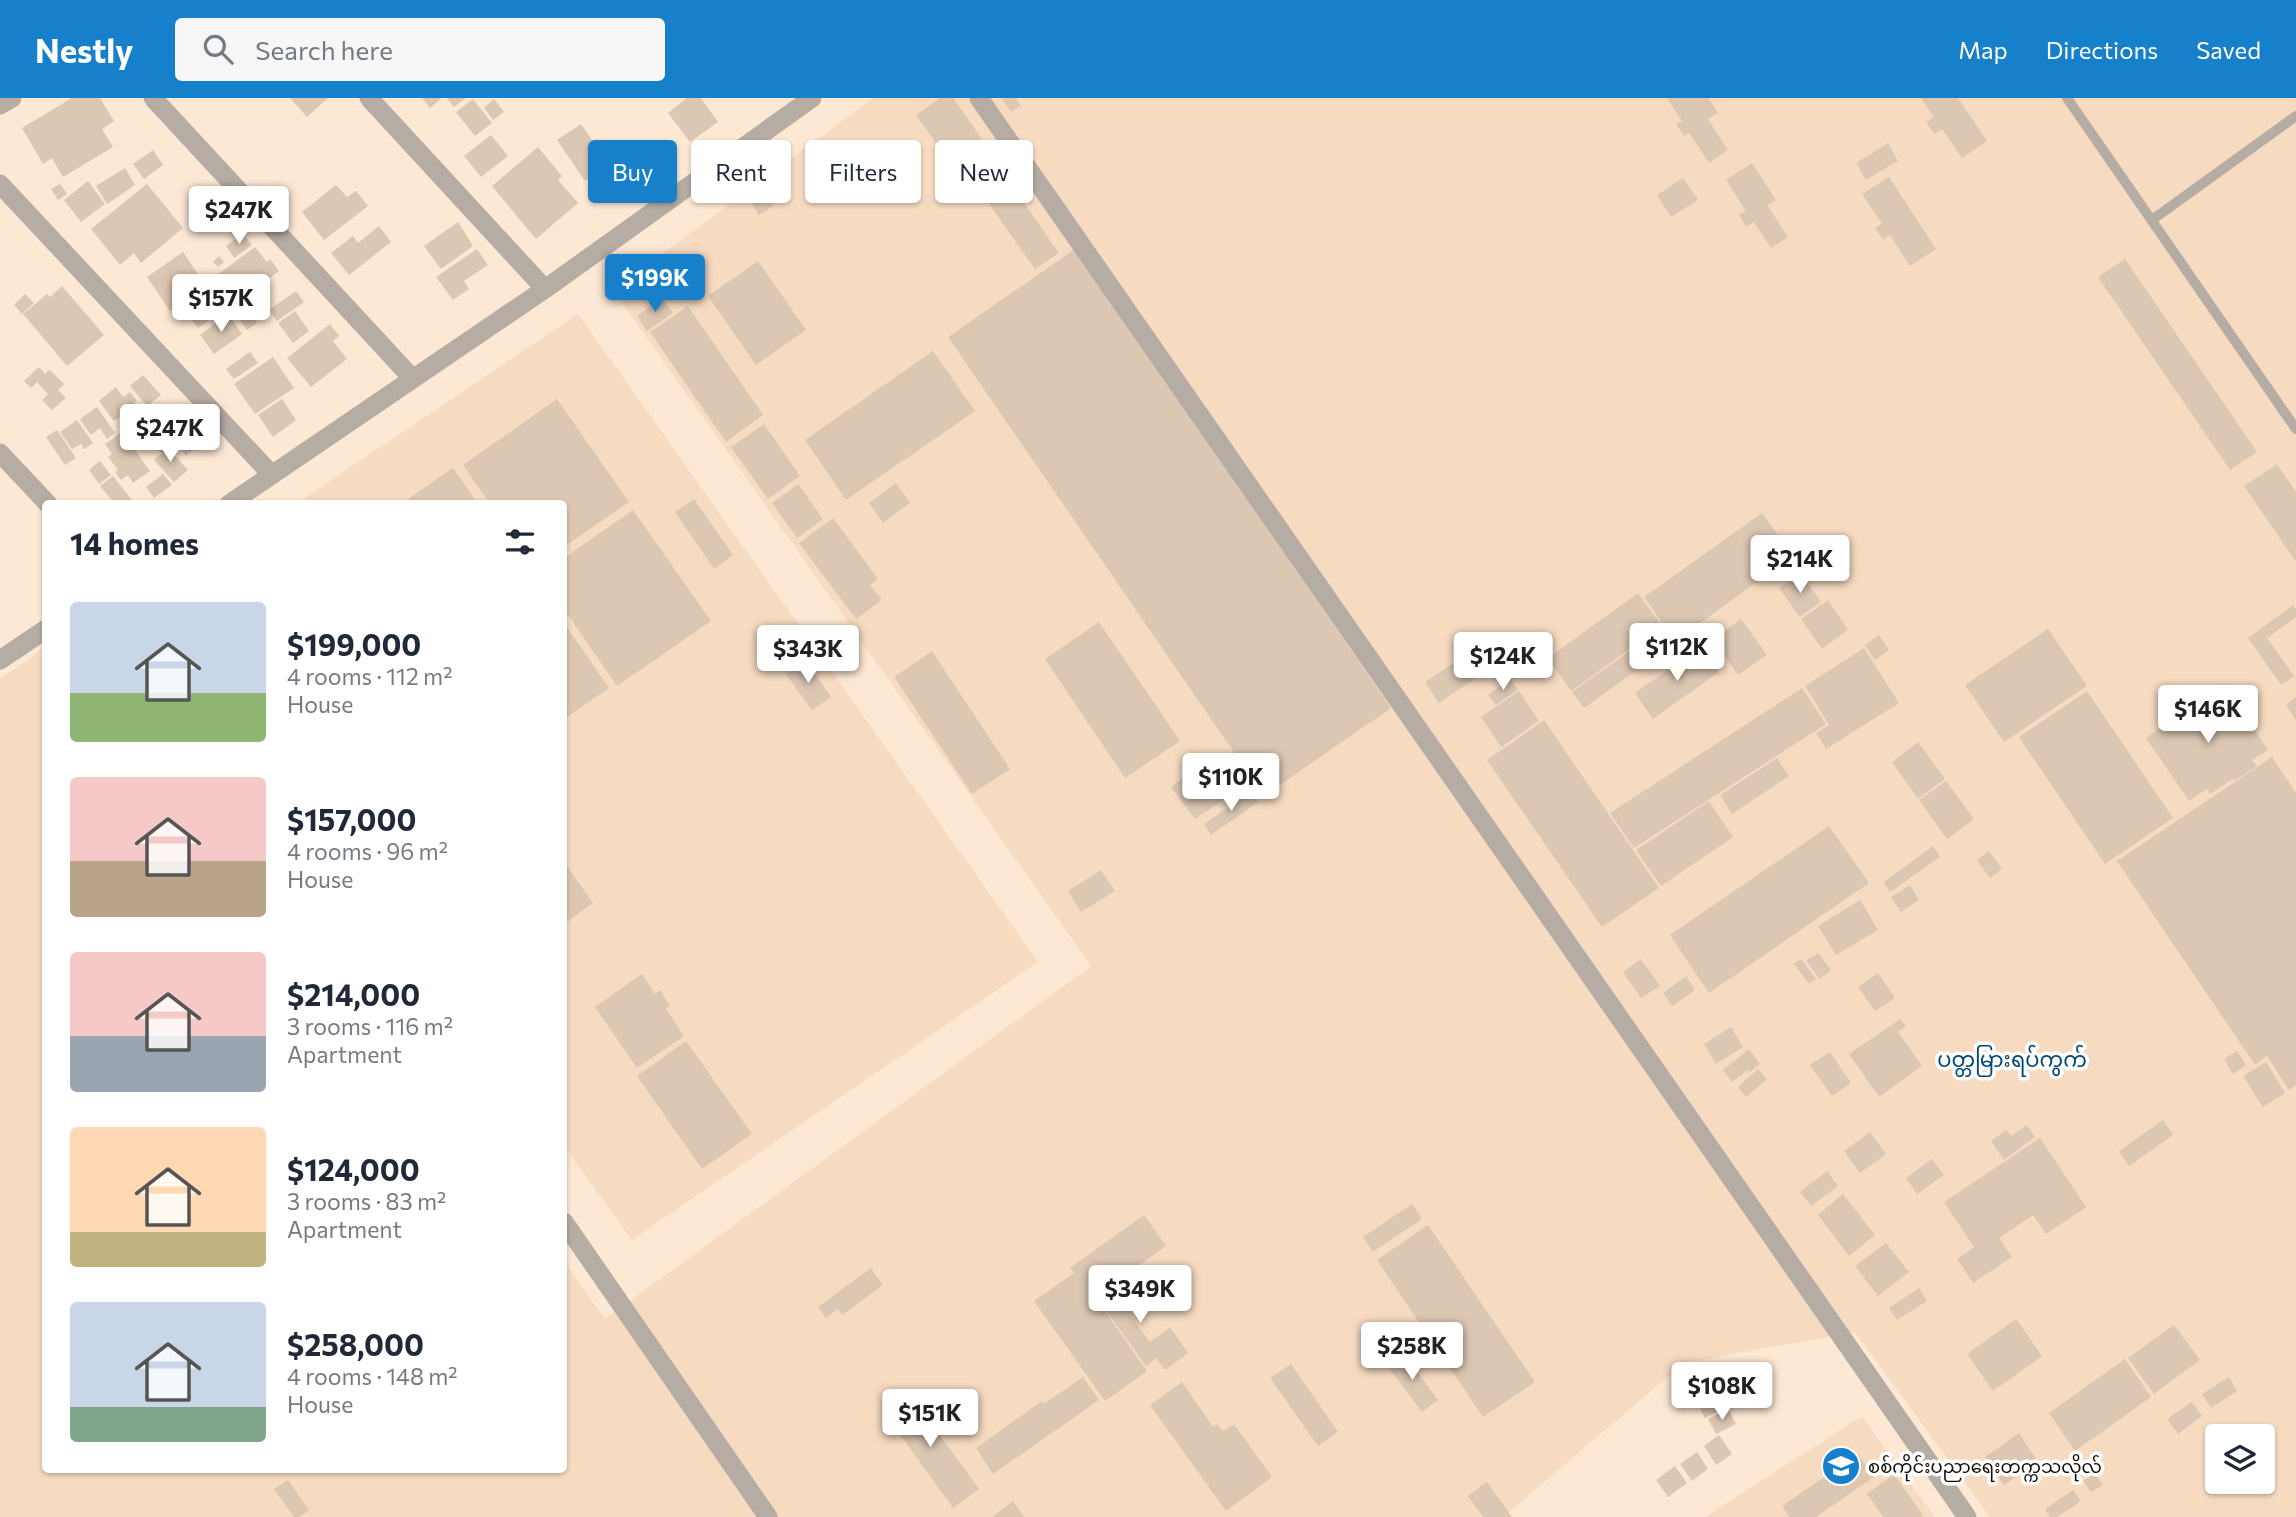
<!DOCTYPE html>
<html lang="en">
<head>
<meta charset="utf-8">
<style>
	:root { --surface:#fff; --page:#f6f6f7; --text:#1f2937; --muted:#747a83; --accent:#1680cb }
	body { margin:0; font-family:Commissioner,"Noto Sans Myanmar",sans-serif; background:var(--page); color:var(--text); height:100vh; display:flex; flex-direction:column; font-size:26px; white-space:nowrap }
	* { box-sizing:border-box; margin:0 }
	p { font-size:23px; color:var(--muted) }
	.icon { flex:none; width:38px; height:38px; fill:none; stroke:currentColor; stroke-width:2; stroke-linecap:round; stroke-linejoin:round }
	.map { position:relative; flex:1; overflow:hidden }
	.panel { position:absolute; left:42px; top:402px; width:525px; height:973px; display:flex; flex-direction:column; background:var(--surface); border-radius:7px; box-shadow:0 2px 5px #0004 }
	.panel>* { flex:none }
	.hud { position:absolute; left:588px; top:42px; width:665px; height:63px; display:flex; gap:14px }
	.buttons { position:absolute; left:2205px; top:1326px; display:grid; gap:14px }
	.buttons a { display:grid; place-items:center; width:70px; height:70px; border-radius:7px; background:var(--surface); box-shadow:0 2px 5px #0004; font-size:35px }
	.price { position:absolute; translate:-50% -60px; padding:0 16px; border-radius:7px; background:#fff; color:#222; font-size:23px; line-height:46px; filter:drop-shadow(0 2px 4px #0008) }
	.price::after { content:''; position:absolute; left:50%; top:42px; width:21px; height:16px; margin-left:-10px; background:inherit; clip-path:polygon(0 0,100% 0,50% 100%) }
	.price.current { background:var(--accent); color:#fff }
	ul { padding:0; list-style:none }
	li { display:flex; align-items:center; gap:21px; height:175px; padding:0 28px }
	li span { display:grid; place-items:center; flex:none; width:196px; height:140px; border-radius:7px; color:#555 }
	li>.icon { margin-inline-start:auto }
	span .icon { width:84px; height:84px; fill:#fffc; stroke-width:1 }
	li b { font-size:30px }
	h2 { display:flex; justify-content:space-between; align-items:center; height:84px; padding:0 28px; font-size:30px }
	.tag { padding:0 24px; border-radius:7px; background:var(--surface); box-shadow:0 2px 5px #0004; font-size:24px; line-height:63px }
	.tag.current { background:var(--accent); color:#fff }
	header { display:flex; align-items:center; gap:42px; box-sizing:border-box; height:98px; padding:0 35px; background:var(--accent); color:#fff }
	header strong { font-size:33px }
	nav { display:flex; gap:38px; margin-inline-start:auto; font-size:24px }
	.search { width:490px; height:63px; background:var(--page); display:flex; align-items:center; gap:18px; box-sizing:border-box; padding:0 24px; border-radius:7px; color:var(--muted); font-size:26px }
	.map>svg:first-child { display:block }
	.built { fill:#f6dbc1; fill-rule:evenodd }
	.building { fill:#dcc7b3 }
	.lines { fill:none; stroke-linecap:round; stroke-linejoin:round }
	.service { stroke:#b5aca4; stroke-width:10 }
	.minor { stroke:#b5aca4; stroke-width:19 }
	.labels { text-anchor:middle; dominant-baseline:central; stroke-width:7; stroke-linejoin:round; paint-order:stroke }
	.poi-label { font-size:18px; fill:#110a04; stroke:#fff; text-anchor:start }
	.quarter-label { font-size:21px; fill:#014776; stroke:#fff }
</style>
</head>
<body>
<header>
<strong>Nestly</strong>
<div class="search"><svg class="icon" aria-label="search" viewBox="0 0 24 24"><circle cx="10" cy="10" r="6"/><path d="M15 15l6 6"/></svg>Search here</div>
<nav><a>Map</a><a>Directions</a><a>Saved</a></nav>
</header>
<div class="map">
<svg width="2296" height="1419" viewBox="0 0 2296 1419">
	<rect width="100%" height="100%" fill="#fde8d4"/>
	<path class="built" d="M873 0H2296V1419H1990L1855 1234 1684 1265 1503 1419H0V581L45 549 46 1372H564V1164L605 1221 1091 868 613 192ZM2217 1339H2263V1384H2217Z
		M578 216 1038 864 632 1142 564 1048V406H296Z
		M1862 1318 1935 1419H1705Z"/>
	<path class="building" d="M72 0H100L114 23 102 31 113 49 63 79 52 60 43 66 22 30Z
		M290 0H328L307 19Z
		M422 0H442L430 10Z
		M447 0H466L454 9Z
		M687 0H701L718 24 690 44 668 15Z
		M940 0H953L1001 68 969 91 916 17Z
		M1004 0H1016L1021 8 1011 14 1002 1Z
		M1667 0H1708L1718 15 1708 21 1728 52 1709 65 1689 35 1684 38 1676 26 1682 23Z
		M1921 0H1958L1987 43 1962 60 1942 31 1934 36 1926 24 1934 19Z
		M473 1 492 25 475 38 456 14Z
		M494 1 504 14 493 22 484 10Z
		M581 26 609 67 585 83 557 42Z
		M491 37 508 58 481 79 464 58Z
		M1888 45 1898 63 1866 82 1856 65Z
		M538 49 562 78 558 82 578 105 536 141 492 88Z
		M153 52 163 67 144 81 133 66Z
		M1752 65 1776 102 1767 107 1788 139 1771 150 1754 124 1746 129 1739 117 1746 113 1726 82Z
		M125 70 135 87 107 106 96 88Z
		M1001 72 1059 155 1035 171 977 89Z
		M1889 79 1936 151 1910 168 1890 137 1883 142 1875 130 1882 126 1862 96Z
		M1683 80 1698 102 1671 119 1657 97Z
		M88 83 105 106 81 124 64 102Z
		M60 86 67 96 58 102 51 91Z
		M147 86 183 130 141 165 134 155 120 167 91 131Z
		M336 87 347 99 356 93 368 108 324 142 302 114Z
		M765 95 773 108 759 117 751 104Z
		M458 124 473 148 441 171 424 148Z
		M379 128 391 144 349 177 331 155 353 138 358 145Z
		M243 136 252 147 234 160 226 148Z
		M255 149 267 164 270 161 279 173 237 204 217 177Z
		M477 151 488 167 464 183 469 191 453 202 436 179Z
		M1075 151 1391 610 1264 698 948 239Z
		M183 154 206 188 170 213 147 179Z
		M219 158 224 164 218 169 213 164Z
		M2125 161 2257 354 2230 372 2098 179Z
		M758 163 806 232 756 267 708 198Z
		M62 188 104 237 67 268 23 216 47 196 50 199Z
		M296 193 304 204 277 223 269 212Z
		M25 196 34 205 22 216 14 207Z
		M662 200 673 215 647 233 637 218Z
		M209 204 218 216 198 230 189 218Z
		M244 206 257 225 247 232 234 213Z
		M688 208 763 317 726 344 650 234Z
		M295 213 309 233 293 245 278 225Z
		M228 216 242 236 214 256 200 237Z
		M330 226 339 238 333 243 347 261 311 289 287 260Z
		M933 253 975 313 846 402 805 342Z
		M250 254 258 265 234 281 226 271Z
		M273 259 294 290 255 316 234 286Z
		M39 269 45 276 50 272 64 286 58 292 66 300 52 312 42 302 48 296 37 284 31 290 24 283Z
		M143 277 161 297 147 308 130 288Z
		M116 289 123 299 130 294 137 303 131 308 138 317 128 323 123 317 114 323 99 303Z
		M282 301 296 322 273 339 258 317Z
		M557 301 629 404 564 449V406H490L463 367Z
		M97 309 115 335 107 341 100 330 91 337 80 321Z
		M184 317 205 343 186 358 176 346 181 342 170 329Z
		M77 322 93 345 84 351 81 346 72 351 60 334Z
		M138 322 156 344 147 351 129 329Z
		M149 322 162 337 156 342 143 326Z
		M764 326 800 378 768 401 731 349Z
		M57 332 76 360 65 367 46 339Z
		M122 334 150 373 133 385 128 377 121 382 115 374 118 372 108 359 112 356 105 346Z
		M165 347 188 372 174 384 154 362 162 355 158 352Z
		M100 363 111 377 99 386 89 372Z
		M2277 366 2296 394V464L2244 388Z
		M453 370 478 406H401Z
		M163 376 172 387 154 400 146 389Z
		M113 378 135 406H115L100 388Z
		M896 385 910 405 883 425 869 405Z
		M798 386 823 421 797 440 772 405Z
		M694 401 733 457 714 471 675 414Z
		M633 412 711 523 617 588 564 511V460Z
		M1762 415 1793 458 1675 543 1644 499Z
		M833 420 878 481 870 487 882 502 856 521 799 445Z
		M1800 475 1821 504 1800 519 1779 490Z
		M1638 495 1662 528 1571 593 1548 560Z
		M1828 502 1848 532 1822 551 1801 521Z
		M2293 507 2296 511V519L2267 540 2294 578 2281 587 2248 540Z
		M1741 521 1767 557 1738 577 1713 541Z
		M1099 524 1180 643 1125 680 1045 561Z
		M564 525 609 590 564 621Z
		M2048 531 2087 588 2004 644 1965 587Z
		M1652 537 1658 544 1642 555 1648 564 1584 610 1572 594Z
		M1879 537 1889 552 1875 562 1865 547Z
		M1494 538 1507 559 1439 605 1425 584Z
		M1701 549 1719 574 1653 621 1635 595Z
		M1864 550 1899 605 1826 651 1816 635 1829 627 1805 588Z
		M932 553 1010 671 972 696 894 579Z
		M804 561 831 599 812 612 785 575Z
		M1510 581 1518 592 1496 607 1488 597Z
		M2224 586 2268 652 2252 662 2257 668 2234 683 2233 681 2210 696 2207 691 2189 703 2146 640Z
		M1802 590 1826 626 1634 750 1610 715Z
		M1519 593 1539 623 1501 649 1481 619Z
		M2087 593 2173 720 2105 766 2019 639Z
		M2296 599V622L2286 607Z
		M1544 622 1659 790 1602 829 1487 662Z
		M1918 644 1945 681 1918 701 1892 664Z
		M2272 659 2296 695V987L2289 992 2267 958 2255 967 2117 763Z
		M1777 660 1789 678 1732 716 1720 697Z
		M1198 669 1223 702 1195 721 1171 689Z
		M1946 683 1974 721 1947 741 1919 702Z
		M1250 694 1258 704 1211 737 1204 726Z
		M1709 703 1733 739 1661 788 1636 752Z
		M1829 728 1869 785 1709 895 1670 837Z
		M1933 748 1940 759 1890 794 1884 784Z
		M1989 753 2002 771 1990 780 1977 762Z
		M564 764 593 805 564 826Z
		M1101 772 1115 793 1081 814 1068 793Z
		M1910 787 1919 802 1901 814 1891 799Z
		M1860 802 1878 832 1836 857 1818 828Z
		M1818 855 1831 872 1820 881 1806 863Z
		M1641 861 1660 888 1641 900 1623 874Z
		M1801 861 1816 881 1809 886 1794 866Z
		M1878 875 1895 900 1875 913 1858 889Z
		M642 876 655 896 660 892 670 908 666 911 684 938 637 970 595 909Z
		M1686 878 1695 892 1672 908 1663 895Z
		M1900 921 1906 928 1898 934 1922 968 1879 999 1849 956Z
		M1731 929 1743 949 1716 966 1704 946Z
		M686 943 752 1036 702 1071 637 978Z
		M1749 951 1760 966 1750 974 1748 972 1732 984 1723 972Z
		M2237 953 2246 967 2233 976 2224 961Z
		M1830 954 1851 985 1832 998 1810 967Z
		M2266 964 2285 995 2263 1009 2243 978Z
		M1758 971 1767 981 1746 999 1738 989Z
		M2163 1022 2173 1037 2129 1068 2119 1053Z
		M2027 1027 2035 1039 2004 1062 1991 1043 2006 1032 2011 1038Z
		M1870 1034 1886 1056 1860 1075 1844 1053Z
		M2040 1040 2086 1109 2046 1136 2033 1117 1999 1140 2012 1159 1973 1185 1957 1161 1974 1149 1944 1104Z
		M1932 1061 1944 1077 1917 1096 1906 1080Z
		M1827 1073 1838 1088 1811 1108 1800 1094Z
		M1843 1096 1875 1137 1849 1158 1818 1117Z
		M1412 1106 1422 1121 1373 1154 1363 1139Z
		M1144 1117 1166 1148 1095 1199 1147 1273 1105 1303 1034 1203 1074 1175 1070 1170Z
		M1428 1127 1535 1284 1483 1319 1377 1162Z
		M1886 1145 1909 1174 1878 1198 1855 1168Z
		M871 1170 883 1187 842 1217 838 1211 826 1220 818 1209Z
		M1130 1176 1149 1201 1129 1216 1150 1244 1170 1229 1188 1255 1165 1272 1156 1260 1146 1268 1097 1200Z
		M1919 1190 1927 1203 1897 1222 1889 1210Z
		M2016 1221 2042 1258 1993 1293 1967 1256Z
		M2174 1227 2200 1262 2154 1296 2128 1260Z
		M1402 1253 1438 1302 1422 1314 1386 1266Z
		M2125 1261 2151 1299 2075 1353 2049 1315Z
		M1291 1266 1338 1334 1318 1348 1270 1280Z
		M1702 1271 1712 1285 1694 1299 1684 1284Z
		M1083 1279 1099 1302 993 1376 976 1350 1042 1303 1044 1306Z
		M2229 1279 2237 1293 2211 1310 2202 1296Z
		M1182 1284 1213 1329 1217 1326 1223 1333 1234 1326 1272 1379 1226 1413 1150 1307Z
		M907 1292 979 1391 953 1410 882 1311Z
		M1717 1294 1725 1309 1705 1320 1697 1305Z
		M2192 1304 2202 1318 2178 1336 2167 1321Z
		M1728 1311 1736 1326 1716 1336 1708 1321Z
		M2019 1335 2038 1364 2004 1387 1985 1359Z
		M1719 1337 1732 1356 1716 1367 1704 1348Z
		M1697 1354 1708 1371 1692 1383 1680 1366Z
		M1858 1356 1874 1379 1816 1419H1789L1782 1408Z
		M1675 1368 1687 1385 1668 1399 1656 1382Z
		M2095 1375 2103 1387 2091 1394 2083 1383Z
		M1894 1376 1924 1419H1883L1867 1396Z
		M288 1382 309 1412 299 1419H294L274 1391Z
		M1487 1384 1512 1419H1483L1468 1398Z
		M2073 1392 2081 1403 2057 1419H2050L2045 1411Z
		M1013 1403 1024 1419H992Z"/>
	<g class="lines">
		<path class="service" d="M2067 0 2296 331
			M2152 122 2296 18"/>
		<path class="minor" d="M153 0 413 281
			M369 0 545 191
			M979 0 1967 1419
			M0 7 12 0
			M0 86 272 377
			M0 355 48 406
			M229 406 545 191 812 0
			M0 562 46 531
			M564 1124 768 1419"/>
	</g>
	<defs>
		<symbol id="university-disc" viewBox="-11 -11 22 22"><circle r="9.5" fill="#1680cb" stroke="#fff"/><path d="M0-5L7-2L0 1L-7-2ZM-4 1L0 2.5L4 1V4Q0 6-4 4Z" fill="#fff"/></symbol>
	</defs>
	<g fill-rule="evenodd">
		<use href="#university-disc" x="1819" y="1346" width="44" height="44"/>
	</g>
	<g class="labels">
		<g class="poi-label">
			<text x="1868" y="1368">စစ်ကိုင်းပညာရေးတက္ကသလိုလ်</text>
		</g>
		<g class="quarter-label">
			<text x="2012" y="960">ပတ္တမြားရပ်ကွက်</text>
		</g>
	</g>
</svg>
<div class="buttons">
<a><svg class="icon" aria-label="layers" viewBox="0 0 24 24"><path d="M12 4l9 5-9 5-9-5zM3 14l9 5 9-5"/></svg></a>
</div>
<b class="price" style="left:239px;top:148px">$247K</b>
<b class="price current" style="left:655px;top:216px">$199K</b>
<b class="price" style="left:221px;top:236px">$157K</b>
<b class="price" style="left:170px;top:366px">$247K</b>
<b class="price" style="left:1800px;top:497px">$214K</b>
<b class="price" style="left:1677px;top:585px">$112K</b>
<b class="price" style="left:808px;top:587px">$343K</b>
<b class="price" style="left:1503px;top:594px">$124K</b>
<b class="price" style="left:2208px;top:647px">$146K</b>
<b class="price" style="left:1231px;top:715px">$110K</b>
<b class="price" style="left:1140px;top:1227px">$349K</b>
<b class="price" style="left:1412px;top:1284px">$258K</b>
<b class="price" style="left:1722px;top:1324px">$108K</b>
<b class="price" style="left:930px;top:1351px">$151K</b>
<div class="hud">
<a class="tag current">Buy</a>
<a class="tag">Rent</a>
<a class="tag">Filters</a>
<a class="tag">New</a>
</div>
<section class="panel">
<h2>14 homes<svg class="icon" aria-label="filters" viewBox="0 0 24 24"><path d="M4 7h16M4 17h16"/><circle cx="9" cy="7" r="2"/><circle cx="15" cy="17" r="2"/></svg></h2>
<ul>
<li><span style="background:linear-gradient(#c9d6e8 65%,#8fb573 0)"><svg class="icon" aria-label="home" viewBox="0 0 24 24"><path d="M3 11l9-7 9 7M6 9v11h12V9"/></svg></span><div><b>$199,000</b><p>4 rooms · 112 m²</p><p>House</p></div></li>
<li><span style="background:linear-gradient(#f6c9c9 60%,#b9a48a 0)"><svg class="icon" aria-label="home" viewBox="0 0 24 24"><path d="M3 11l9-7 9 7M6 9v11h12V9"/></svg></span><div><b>$157,000</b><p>4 rooms · 96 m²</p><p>House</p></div></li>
<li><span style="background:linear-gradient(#f6c9c9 60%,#9aa5b1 0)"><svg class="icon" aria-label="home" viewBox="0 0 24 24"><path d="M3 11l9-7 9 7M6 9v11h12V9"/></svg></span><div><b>$214,000</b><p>3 rooms · 116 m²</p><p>Apartment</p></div></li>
<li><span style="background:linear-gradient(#ffd9b3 75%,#c2b280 0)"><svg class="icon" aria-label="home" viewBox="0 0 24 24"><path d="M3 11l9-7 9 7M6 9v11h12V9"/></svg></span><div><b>$124,000</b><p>3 rooms · 83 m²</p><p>Apartment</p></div></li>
<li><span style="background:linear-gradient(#c9d6e8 75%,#7fa58c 0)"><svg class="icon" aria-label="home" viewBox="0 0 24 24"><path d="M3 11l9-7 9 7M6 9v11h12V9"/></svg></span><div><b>$258,000</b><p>4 rooms · 148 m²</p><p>House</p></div></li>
</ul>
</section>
</div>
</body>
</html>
